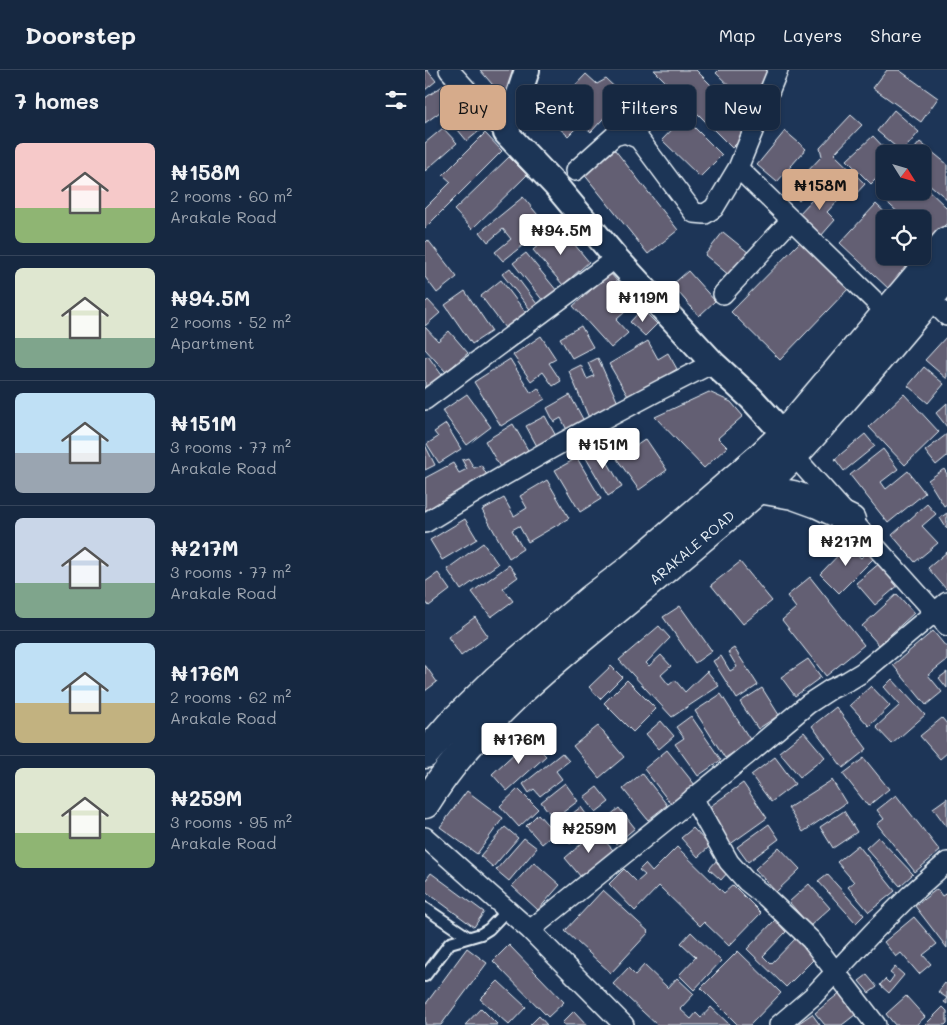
<!DOCTYPE html>
<html lang="en">
<head>
<meta charset="utf-8">
<style>
	:root { --surface:#162841; --page:#23344c; --text:#f1f3f6; --muted:#9ea6b1; --line:#35445a; --accent:#d6ab8b }
	body { margin:0; font-family:Mali,sans-serif; background:var(--page); color:var(--text); height:100vh; display:flex; flex-direction:column; font-size:19px; white-space:nowrap }
	* { box-sizing:border-box; margin:0 }
	p { font-size:16px; color:var(--muted) }
	.icon { flex:none; width:28px; height:28px; fill:none; stroke:currentColor; stroke-width:2; stroke-linecap:round; stroke-linejoin:round }
	.map { position:relative; flex:1; overflow:hidden }
	.drawer { display:flex; flex-direction:column; background:var(--surface); width:425px }
	.drawer>* { flex:none }
	.top-card { position:absolute; left:15px; top:15px; width:431px; height:45px; display:flex; gap:10px }
	.needle { width:32px; rotate:127deg }
	.buttons { position:absolute; left:451px; top:75px; display:grid; gap:10px }
	.buttons a { display:grid; place-items:center; width:55px; height:55px; border-radius:8px; background:var(--surface); box-shadow:0 1px 4px #0004,0 0 0 1px var(--line); font-size:25px }
	.price { position:absolute; translate:-50% -42px; padding:0 11px; border-radius:5px; background:#fff; color:#222; font-size:16px; line-height:32px; filter:drop-shadow(0 1px 2px #0008) }
	.price::after { content:''; position:absolute; left:50%; top:30px; width:15px; height:11px; margin-left:-8px; background:inherit; clip-path:polygon(0 0,100% 0,50% 100%) }
	.price.current { background:var(--accent); color:#111 }
	ul { padding:0; list-style:none }
	li { display:flex; align-items:center; gap:15px; height:125px; padding:0 15px }
	li+li { border-top:1px solid var(--line) }
	li span { display:grid; place-items:center; flex:none; width:140px; height:100px; border-radius:8px; color:#555 }
	li>.icon { margin-inline-start:auto }
	span .icon { width:60px; height:60px; fill:#fffc; stroke-width:1 }
	li b { font-size:21px }
	h2 { display:flex; justify-content:space-between; align-items:center; height:60px; padding:0 15px; font-size:21px }
	.tag { padding:0 18px; border-radius:8px; background:var(--surface); box-shadow:0 1px 4px #0004,0 0 0 1px var(--line); font-size:18px; line-height:45px }
	.tag.current { background:var(--accent); color:#111 }
	header { display:flex; align-items:center; gap:30px; box-sizing:border-box; height:70px; padding:0 25px; background:var(--surface); border-bottom:1px solid var(--line) }
	header strong { font-size:24px }
	nav { display:flex; gap:28px; margin-inline-start:auto; font-size:18px }
	main { display:flex; flex:1; min-height:0 }
	.map>svg:first-child { display:block }
	.building { fill:#635e73; stroke:#e8f1f8 }
	.lines { fill:none; stroke-linecap:round; stroke-linejoin:round }
	.service-casing { stroke:#e8f1f8; stroke-width:14 }
	.minor-casing { stroke:#e8f1f8; stroke-width:22 }
	.tertiary-casing { stroke:#e8f1f8; stroke-width:28 }
	.secondary-casing { stroke:#e8f1f8; stroke-width:31 }
	.service { stroke:#1d3557; stroke-width:10 }
	.minor { stroke:#1d3557; stroke-width:19 }
	.tertiary { stroke:#1d3557; stroke-width:24 }
	.secondary { stroke:#1d3557; stroke-width:28 }
	.labels { text-anchor:middle; dominant-baseline:central; stroke-width:4.5; stroke-linejoin:round; paint-order:stroke }
	.street-label { font-size:14px; fill:#e8f1f8; stroke:#1d3557 }
</style>
</head>
<body>
<header>
<strong>Doorstep</strong>
<nav><a>Map</a><a>Layers</a><a>Share</a></nav>
</header>
<main>
<section class="drawer">
<h2>7 homes<svg class="icon" aria-label="filters" viewBox="0 0 24 24"><path d="M4 7h16M4 17h16"/><circle cx="9" cy="7" r="2"/><circle cx="15" cy="17" r="2"/></svg></h2>
<ul>
<li><span style="background:linear-gradient(#f6c9c9 65%,#8fb573 0)"><svg class="icon" aria-label="home" viewBox="0 0 24 24"><path d="M3 11l9-7 9 7M6 9v11h12V9"/></svg></span><div><b>₦158M</b><p>2 rooms · 60 m²</p><p>Arakale Road</p></div></li>
<li><span style="background:linear-gradient(#dfe7d0 70%,#7fa58c 0)"><svg class="icon" aria-label="home" viewBox="0 0 24 24"><path d="M3 11l9-7 9 7M6 9v11h12V9"/></svg></span><div><b>₦94.5M</b><p>2 rooms · 52 m²</p><p>Apartment</p></div></li>
<li><span style="background:linear-gradient(#bfe0f5 60%,#9aa5b1 0)"><svg class="icon" aria-label="home" viewBox="0 0 24 24"><path d="M3 11l9-7 9 7M6 9v11h12V9"/></svg></span><div><b>₦151M</b><p>3 rooms · 77 m²</p><p>Arakale Road</p></div></li>
<li><span style="background:linear-gradient(#c9d6e8 65%,#7fa58c 0)"><svg class="icon" aria-label="home" viewBox="0 0 24 24"><path d="M3 11l9-7 9 7M6 9v11h12V9"/></svg></span><div><b>₦217M</b><p>3 rooms · 77 m²</p><p>Arakale Road</p></div></li>
<li><span style="background:linear-gradient(#bfe0f5 60%,#c2b280 0)"><svg class="icon" aria-label="home" viewBox="0 0 24 24"><path d="M3 11l9-7 9 7M6 9v11h12V9"/></svg></span><div><b>₦176M</b><p>2 rooms · 62 m²</p><p>Arakale Road</p></div></li>
<li><span style="background:linear-gradient(#dfe7d0 65%,#8fb573 0)"><svg class="icon" aria-label="home" viewBox="0 0 24 24"><path d="M3 11l9-7 9 7M6 9v11h12V9"/></svg></span><div><b>₦259M</b><p>3 rooms · 95 m²</p><p>Arakale Road</p></div></li>
</ul>
</section>
<div class="map">
<svg width="522" height="955" viewBox="0 0 522 955">
	<rect width="100%" height="100%" fill="#1d3557"/>
	<filter id="ink" filterUnits="userSpaceOnUse"><feTurbulence type="fractalNoise" baseFrequency=".02" numOctaves="2"/><feDisplacementMap in="SourceGraphic" scale="10" xChannelSelector="R" yChannelSelector="G"/><feConvolveMatrix kernelMatrix="1 2 1 2 8 2 1 2 1" color-interpolation-filters="sRGB"/></filter>
	<g filter="url(#ink)">
		<path class="building" d="M0 0H2L11 11 0 20Z
			M55 0H93L95 2 79 28Z
			M229 0H271L328 57 307 78Z
			M294 0H341L349 7 323 34 291 3Z
			M462 0H474L513 28 496 52 448 18Z
			M161 4 172 14 181 9 199 26 166 62 156 53 143 66 121 46Z
			M19 15 30 31 0 53V28Z
			M42 35 59 57 42 71 24 49Z
			M469 40 494 62 477 82 452 61Z
			M426 45 437 55 409 84 440 114 428 127 402 102 374 131 364 121 397 86 395 78Z
			M259 47 297 85 275 107 237 70Z
			M18 58 32 73 0 101V73Z
			M360 61 381 79 352 112 332 95Z
			M60 63 77 81 0 158V138L26 112 18 105Z
			M448 66 465 84H460V100L446 114 422 90Z
			M495 72 522 94V129L498 109V84H485Z
			M190 80 253 160 223 184 158 103Z
			M84 87 102 105 47 159 29 140Z
			M460 112V121H498V115L522 138V153L505 171 498 164V149H480L451 122Z
			M400 116 414 129 402 142 410 150 396 166 373 145Z
			M98 127 122 156 78 191 70 182 86 169 78 159 63 172 55 162Z
			M451 134 467 149H460V186H497L465 220 415 173Z
			M135 157 164 192 138 215 108 180Z
			M298 162 324 183 305 206 280 185Z
			M3 170 32 207 12 223 0 207V173Z
			M377 170 425 217 355 290 306 242Z
			M101 183 132 221 119 232 88 193Z
			M85 198 115 238 108 243 77 204Z
			M263 201 290 231 274 246 247 215Z
			M185 203 211 232 191 250 203 263 186 278 148 236Z
			M76 210 101 243 80 258 56 226Z
			M40 221 67 261 47 274 20 235Z
			M3 230 15 243 0 256V233Z
			M217 239 232 254 220 266 205 252Z
			M156 256 168 277 147 288 135 268Z
			M0 257 13 271 24 261 43 283 21 302 0 279Z
			M116 266 131 289 124 293 136 311 128 316 118 302 106 311 88 285Z
			M522 266V309L500 290Z
			M223 271 233 289 243 283 252 299 204 328 184 294Z
			M3 286 19 308 0 322V288Z
			M173 288 194 335 164 348 144 301 156 295 162 309 169 306 163 293Z
			M85 289 106 323 113 318 120 329 76 356 49 312Z
			M499 297 519 314 503 333 483 316Z
			M284 322 306 332 318 346 293 368 302 377 279 398 230 347Z
			M42 324 66 357 42 375 17 341Z
			M479 324 514 362 480 395 444 357Z
			M145 325 159 351 142 360 136 348 129 352 122 338Z
			M522 333V357L511 343Z
			M120 346 132 368 113 378 101 356Z
			M21 354 36 379 14 393 2 374 13 367 9 362Z
			M88 354 103 380 75 397 60 371Z
			M440 364 450 376 419 401 410 389Z
			M522 364V386L511 395 500 381Z
			M221 369 242 400 214 420 192 389Z
			M172 374 197 417 183 426 158 383Z
			M0 375 10 395 0 400Z
			M458 379 473 399 456 412 461 419 483 401 500 423 463 453 425 405Z
			M43 388 49 398 56 395 65 410 0 445V408L28 393 34 403 42 399 37 390Z
			M152 388 176 429 155 442 130 400Z
			M519 399 522 404V434L519 436 503 410Z
			M122 410 144 448 103 472 94 456 87 460 98 479 84 488 57 440 79 428 89 446 102 438 95 426Z
			M502 434 511 444 497 456 513 473 490 492 467 465Z
			M522 443V459L515 448Z
			M40 449 52 469 17 490 5 470Z
			M427 471 434 478 430 483 436 488 442 482 448 489 414 523 395 504Z
			M58 473 73 494 36 520 22 499Z
			M522 482V519H521L503 498Z
			M315 492 347 531 318 554 286 515Z
			M456 492 475 514 450 535 431 513Z
			M84 495 93 507 78 518 88 531 66 547 47 522Z
			M13 503 25 520 4 536 0 531V512Z
			M385 507 439 575 401 606 357 550 371 538 362 526Z
			M472 524 489 543 454 575 437 556Z
			M255 536 287 581 270 593 238 547Z
			M50 547 63 566 36 586 23 567Z
			M234 556 245 568 221 593 224 596 236 585 246 596 236 605 244 615 250 610 260 622 282 601 294 616 247 647 194 590Z
			M508 561 522 578V590L503 605 517 622 501 635 468 595Z
			M309 578 333 615 312 629 288 591 296 586 305 601 312 597 303 582Z
			M383 589 396 607 370 626 356 607Z
			M0 595 12 612 0 621Z
			M186 596 197 607 175 629 164 617Z
			M522 602V618L514 608Z
			M467 609 500 645 467 674 451 657 475 635 459 617Z
			M202 610 231 639 208 662 179 633Z
			M446 616 465 636 444 656 425 635Z
			M337 618 354 645 333 659 315 632Z
			M296 624 326 671 300 688 270 641Z
			M411 637 442 679 418 698 387 656Z
			M266 646 296 690 273 706 250 674 259 668 251 657Z
			M517 648 522 654V683L515 689 495 666Z
			M236 651 249 666 234 679 221 664Z
			M173 656 199 687 174 708 148 676Z
			M379 662 400 687 375 707 354 682Z
			M105 669 121 686 82 721 67 704Z
			M242 680 270 715 246 734 219 699Z
			M137 683 144 691 131 701 137 709 115 726 109 719 104 723 98 714Z
			M350 687 370 714 346 732 326 705Z
			M439 688 464 719 443 736 418 704Z
			M217 703 242 735 223 750 198 719Z
			M407 710 421 733 378 762 363 738Z
			M140 713 153 731 129 749 116 732Z
			M318 713 342 748 304 775 280 740Z
			M172 717 184 732 171 742 159 727Z
			M93 719 113 739 94 757 75 736Z
			M42 721 78 748 52 784 15 757Z
			M471 725 515 781 490 802 452 754 459 749 452 740Z
			M522 728V757L508 738Z
			M156 737 169 755 145 774 132 755Z
			M194 738 210 758 191 774 174 754Z
			M419 741 432 762 408 778 395 757Z
			M113 744 130 763 117 774 101 756Z
			M344 754 354 769 323 792 312 777Z
			M80 757 93 768 68 797 55 786Z
			M268 758 285 776 273 787 256 768Z
			M171 761 188 780 156 807 140 788Z
			M453 767 488 804 475 816 441 778Z
			M99 768 112 778 84 811 71 800Z
			M433 775 470 821 444 842 423 817 429 812 412 792Z
			M252 777 299 823 308 815 336 843 304 876 279 852 275 856 234 816 210 841 184 814 199 799 212 812 220 805 214 800 220 794 227 802Z
			M354 777 375 799 351 822 330 799Z
			M292 790 304 801 296 810 284 799Z
			M109 792 135 815 113 840 87 816Z
			M6 803 59 842 49 857 0 821V811Z
			M402 804 439 845 431 853 393 811Z
			M384 814 405 838 385 856 364 832Z
			M512 819 517 826 522 823V878L490 836Z
			M178 820 224 862 186 903 140 861Z
			M489 847 512 874 498 885 506 894 494 904 476 883 471 887 459 872Z
			M350 850 361 862 338 886 346 894 372 867 391 887 361 917 322 879Z
			M266 862 296 891 269 920 254 905 271 887 256 873Z
			M84 875 139 932 123 947 68 891Z
			M42 878 62 893 16 955H0V935Z
			M313 881 356 923 325 955H313L276 918Z
			M219 895 243 918 252 908 269 924 255 939 266 949 271 943 276 948 286 937 305 955H232L188 914 203 898 210 905Z
			M470 897 479 905 464 923 455 915 460 909 464 913 469 906 465 903Z
			M442 905 452 917 444 923 434 911Z
			M73 911 101 937 84 955 55 929Z
			M520 913 522 915V934L519 932 522 928 513 922Z
			M417 921 435 941 417 955H400L390 943Z
			M481 926 500 947 491 955H470L461 944Z
			M518 937 522 941V953L520 955H500Z
			M56 938 73 955H40Z
			M149 941 162 955H139L137 953Z
			M387 944 395 955H371Z
			M114 946 122 955H105Z"/>
		<g class="lines">
			<defs>
				<path id="service" d="M0 838 43 867
					M0 906 25 873 56 864 64 859 82 840"/>
				<path id="minor" d="M24 0 81 63
					M353 0 313 98 462 243
					M150 101 189 66 200 63 214 69 269 143 280 144 289 138 313 98
					M298 224 366 150
					M504 228 522 246
					M0 330 191 188
					M369 386 522 556
					M0 453C94 395 190 342 288 293
					M268 728 304 792 321 811 341 827 386 870 451 955
					M0 767 105 860 199 955
					M105 860 322 685 383 634 406 619 423 611 438 602 522 532
					M354 955 388 926 448 862 485 825 522 792"/>
				<path id="tertiary" d="M102 0 81 63 131 116 191 188 288 293 326 328 359 364"/>
				<g id="secondary">
					<path d="M334 419 368 425 393 434 426 450"/>
					<path d="M0 684 26 654 71 610 166 529 204 500 335 387 359 364 522 171"/>
					<path id="s1" d="M0 734C51 652 128 591 202 531 246 494 291 457 334 419 364 393 389 363 415 334 451 292 487 250 522 207"/>
				</g>
			</defs>
			<use href="#service" class="service-casing"/>
			<use href="#minor" class="minor-casing"/>
			<use href="#tertiary" class="tertiary-casing"/>
			<use href="#secondary" class="secondary-casing"/>
			<use href="#service" class="service"/>
			<use href="#minor" class="minor"/>
			<use href="#tertiary" class="tertiary"/>
			<use href="#secondary" class="secondary"/>
		</g>
	</g>
	<g class="labels">
		<g class="street-label">
			<text stroke="none"><textPath href="#s1" startOffset="372">ARAKALE ROAD</textPath></text>
		</g>
	</g>
</svg>
<div class="buttons">
<a><svg class="needle" viewBox="-14 -14 28 28"><path d="M0-13l5 13h-10z" fill="#e53935"/><path d="M0 13l5-13h-10z" fill="#9ea6b1"/></svg></a>
<a><svg class="icon" aria-label="locate" viewBox="0 0 24 24"><circle cx="12" cy="12" r="6"/><path d="M12 2v4M12 18v4M2 12h4M18 12h4"/></svg></a>
</div>
<b class="price current" style="left:395px;top:141px">₦158M</b>
<b class="price" style="left:136px;top:186px">₦94.5M</b>
<b class="price" style="left:218px;top:253px">₦119M</b>
<b class="price" style="left:178px;top:400px">₦151M</b>
<b class="price" style="left:421px;top:497px">₦217M</b>
<b class="price" style="left:94px;top:695px">₦176M</b>
<b class="price" style="left:164px;top:784px">₦259M</b>
<div class="top-card">
<a class="tag current">Buy</a>
<a class="tag">Rent</a>
<a class="tag">Filters</a>
<a class="tag">New</a>
</div>
</div>
</main>
</body>
</html>
